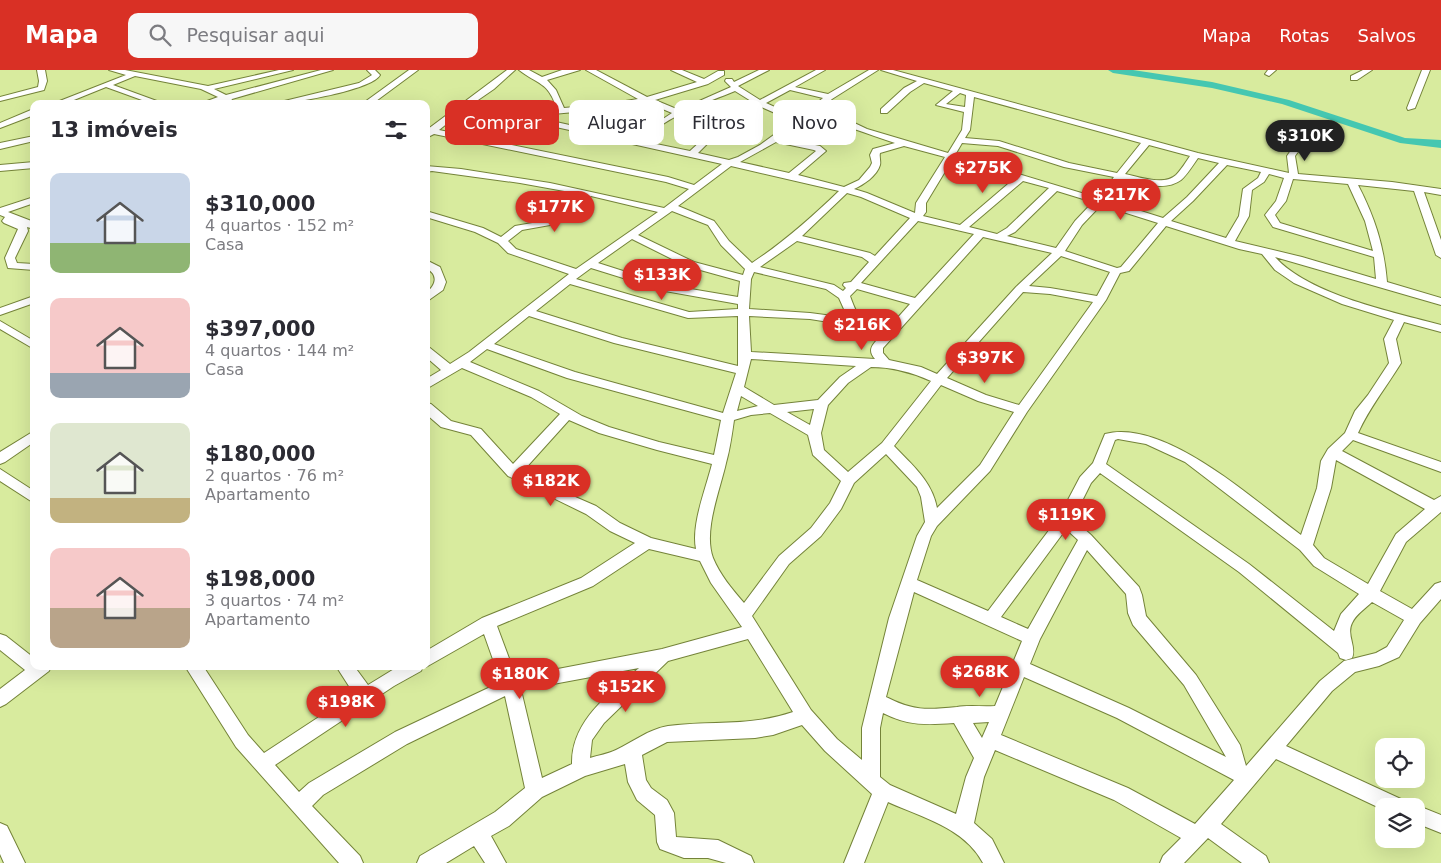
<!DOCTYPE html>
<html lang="pt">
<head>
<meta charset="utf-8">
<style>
	:root { --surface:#fff; --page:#f7f7f7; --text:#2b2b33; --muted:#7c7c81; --accent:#d93025 }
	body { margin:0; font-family:"DejaVu Sans",sans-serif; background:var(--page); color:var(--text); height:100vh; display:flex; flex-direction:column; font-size:19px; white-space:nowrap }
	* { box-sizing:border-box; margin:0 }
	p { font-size:16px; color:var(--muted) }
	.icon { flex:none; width:28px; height:28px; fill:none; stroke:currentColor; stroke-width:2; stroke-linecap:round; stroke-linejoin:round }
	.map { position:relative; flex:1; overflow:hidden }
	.panel { position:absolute; left:30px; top:30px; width:400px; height:570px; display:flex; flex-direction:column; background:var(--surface); border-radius:10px; box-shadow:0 5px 20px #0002 }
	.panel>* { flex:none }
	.top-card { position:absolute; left:445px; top:30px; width:475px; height:45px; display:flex; gap:10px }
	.tools { position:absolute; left:1375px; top:668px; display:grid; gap:10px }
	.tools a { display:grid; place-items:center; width:50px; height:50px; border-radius:10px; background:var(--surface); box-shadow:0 5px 20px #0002; font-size:25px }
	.price { position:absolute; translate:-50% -42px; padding:0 11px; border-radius:18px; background:var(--accent); color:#fff; font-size:16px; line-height:32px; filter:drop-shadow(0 1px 2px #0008) }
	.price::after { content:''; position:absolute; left:50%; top:30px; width:15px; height:11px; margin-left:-8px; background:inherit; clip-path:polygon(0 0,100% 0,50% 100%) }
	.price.active { background:#222; color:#fff }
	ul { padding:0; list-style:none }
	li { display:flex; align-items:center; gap:15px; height:125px; padding:0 20px }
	li span { display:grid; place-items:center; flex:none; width:140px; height:100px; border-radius:10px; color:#555 }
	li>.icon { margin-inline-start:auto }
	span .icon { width:60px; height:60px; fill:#fffc; stroke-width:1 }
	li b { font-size:21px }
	h2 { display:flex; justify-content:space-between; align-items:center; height:60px; padding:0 20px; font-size:21px }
	.pill { padding:0 18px; border-radius:10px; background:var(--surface); box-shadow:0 5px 20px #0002; font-size:18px; line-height:45px }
	.pill.active { background:var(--accent); color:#fff }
	header { display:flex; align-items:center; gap:30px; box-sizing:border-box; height:70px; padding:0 25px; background:var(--accent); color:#fff }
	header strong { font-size:24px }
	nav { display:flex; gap:28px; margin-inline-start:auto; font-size:18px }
	.search { width:350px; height:45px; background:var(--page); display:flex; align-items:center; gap:12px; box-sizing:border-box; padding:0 18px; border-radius:10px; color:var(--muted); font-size:19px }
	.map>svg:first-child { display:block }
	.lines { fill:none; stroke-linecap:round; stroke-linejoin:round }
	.river { fill:#45c7b1; fill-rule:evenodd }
	.minor-casing { stroke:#748339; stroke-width:2 }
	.minor { fill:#fff; fill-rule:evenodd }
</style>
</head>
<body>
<header>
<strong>Mapa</strong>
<div class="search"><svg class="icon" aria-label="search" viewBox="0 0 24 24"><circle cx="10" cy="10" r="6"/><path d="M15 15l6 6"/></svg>Pesquisar aqui</div>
<nav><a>Mapa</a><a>Rotas</a><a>Salvos</a></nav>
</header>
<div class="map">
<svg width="1441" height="793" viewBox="0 0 1441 793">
	<rect width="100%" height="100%" fill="#d8eb9e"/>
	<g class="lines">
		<path class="river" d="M1108 0H1133L1212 12 1289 30 1405 68 1441 70V78L1400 73 1282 34 1212 18 1113 3Z"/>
		<defs>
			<path id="minor" d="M37 0H45L47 11 44 20 0 31V27L38 17 39 11Z
				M109 0H125L208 16 279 0H293L214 19 226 25 321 0H333L232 29 231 31 199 34 218 27 201 19 135 6 113 15 165 34H153L106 17 64 34H52L126 5Z
				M367 0H375L380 5C372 20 291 34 272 34L359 13 372 5Z
				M409 0H418L372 34H362Z
				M507 0H515L494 19 465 39 528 46 557 39C548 11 538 15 519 0H529L542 7 562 0H580L547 10 556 20 564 38 607 34 638 29 586 0H596L647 27 697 12 671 0H682L704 9 718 1H724V5L708 14 655 30 679 40 731 17 725 11 726 9H732L734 12 759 0H769L738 16 760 30 816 0H825L795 17 828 24 869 0H878L832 29 817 42 846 49 867 59 948 83 962 60 964 42 936 35 953 21 924 13 910 22 887 43H881V39L904 18 917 11 881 0H893L1198 83 1289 103 1287 86 1296 73 1299 72 1303 75 1295 86 1298 104 1392 112 1441 119V125L1424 122 1441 170V188L1436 185 1414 121 1358 115C1375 148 1384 176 1387 212L1441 228V235L1275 187C1309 225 1393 242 1441 255V262L1404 252 1396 269 1401 293C1387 316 1369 338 1358 363L1441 392V402L1353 370 1342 381 1434 430 1441 426V442L1406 472 1380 521 1412 539 1435 514 1441 512V529L1420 553 1399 587 1379 596 1355 602 1332 621 1286 676 1403 730 1405 736H1384V740L1276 689 1221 754 1266 786 1269 793H1242L1208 768 1184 793H1160L1163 786 1181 768 1114 730 995 680 984 707 974 753 992 769 1004 793H983C965 758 921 747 888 732L864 793H844L872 724 825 681 802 655 773 665 755 668 667 672 642 685 646 710 651 718 667 730 674 743 676 767 718 770 751 786 754 793H726L708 788H684L660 779 657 772 655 745 637 730 628 712 625 694 585 706 542 727 509 756 491 766 506 793H485L474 776 446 793H417L420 786 495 742 525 718 505 626 407 674 323 725 312 736 360 786 363 793H339L236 677 185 596H203L248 665 264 683 354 624 336 596H354L368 615 399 596H423L421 601 394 616 275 695 299 722 309 713 395 662 501 612 484 564 426 597 424 596H426V581L482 548 581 508 635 473 610 461 586 444 508 406 471 365 441 357 426 344V333L431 334 451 351 481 359 513 394 560 344 531 327 462 298 426 319V309L441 300 426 287V277L430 278 450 294 469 282 569 204 508 183 498 173 475 162 426 147V141L483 158 501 167 515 156 544 151 581 124 520 113 432 101 426 102V96L461 99 550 113 664 138 689 119 666 112 434 64 426 68 428 59ZM790 20 823 28 799 48 766 33ZM735 21 759 36 793 51 760 75 738 87 729 90 698 83 730 51V47H727L690 81 656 74 650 64C674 43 706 33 735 21ZM960 23 966 25 965 37 946 34ZM974 27 1141 73 1117 103 1069 93 999 71 965 68 970 60ZM646 32 672 43 643 62 642 64 646 72 538 48 553 44 607 39ZM459 44 529 51 722 94 694 115 668 107 439 60ZM812 46C840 53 867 64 895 73L873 79 870 85 872 93 870 97 859 110 844 117 798 105 826 81 820 76 781 68ZM776 72 814 80 816 81 789 103 740 92ZM962 73 998 76 1064 97 1114 107 1098 128 955 85ZM1149 75 1190 86C1186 92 1181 100 1176 105 1164 116 1139 107 1125 104ZM904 76 945 87 916 133 915 143 867 123 854 119C863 115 877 106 880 95 881 91 879 87 880 83ZM1198 88 1219 93 1187 127 1163 148 1106 130 1122 109C1139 113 1165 122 1181 110 1187 105 1193 95 1198 88ZM952 90 1015 108 960 155 923 146 926 142V133ZM1227 95 1261 102 1258 108 1243 119 1239 146 1226 168 1171 151 1193 131ZM731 96 839 121C811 148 784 172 752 193L729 171 714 151 678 136ZM1269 104 1284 108 1276 131 1265 145 1273 157 1374 187 1376 209 1302 187 1235 171 1249 146 1252 120 1264 112ZM1293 109 1348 114 1365 151 1373 181 1280 153 1275 145 1286 131ZM1023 111 1049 118 1007 158 997 164 969 157ZM1057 121 1093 132 1075 151 1056 178 1007 166 1015 162ZM847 123 861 127 910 148 875 186 870 183 802 166ZM591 126 658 142 576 199 516 179 508 171 522 160 550 155ZM1101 135 1158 153 1121 197 1117 198 1065 181 1082 155ZM672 141 708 155 721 175 745 199 743 205 694 192 638 165ZM918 151 974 164 915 228 861 213ZM1166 156 1239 179 1262 184 1275 200 1294 213 1342 234 1394 250 1384 269 1389 293 1368 325 1355 341 1345 363 1328 379 1321 391 1317 418 1301 465C1255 431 1165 348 1105 364L1093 393 1080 407 1059 447 988 541 917 510 931 466 937 456 990 401 1027 342 1106 230 1120 203 1129 201ZM983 167 1052 183 1016 217 937 304 921 297 889 290 883 283V278ZM632 169 686 196 740 211 738 227 667 215 598 193ZM797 171 862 187 869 192 851 212 844 213 843 215 846 218 843 221 834 215 760 197ZM1061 186 1110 202 1097 226 1050 218 1029 216ZM591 198 665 221 738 234V239L689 242 576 209ZM754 202 826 219 839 228 848 248 810 243 749 239 751 209ZM570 214 688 248 738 246V296L622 268 536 241ZM857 219 910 234 884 263C861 251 859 251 850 226ZM1023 222 1050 224 1093 232 1019 335 986 325 947 308ZM529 246 614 273 736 303 723 343 575 302 494 274ZM749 246 810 249 854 256 878 269C871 276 868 281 875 289L751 282ZM487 279 567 308 721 350 714 385 659 372 609 357 582 346 539 321 470 292ZM751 289 856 296 840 307 818 330 774 335 744 317ZM871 297C892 297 911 302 931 311L882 373 848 402 824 380 821 363 828 335 848 313ZM941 315 978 331 1014 342 980 395 937 438C932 411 912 395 894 376ZM741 326 758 336 737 341ZM814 339 810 355 787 342ZM770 343 808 365 813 385 841 411 830 433 811 458 779 486 744 533C732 519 720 505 713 488 703 461 720 420 726 393 730 379 732 364 734 350L751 345ZM569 350 599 363 657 380 712 394C706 418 691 455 696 479L651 468 620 453 596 436 543 413 523 401ZM1118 369 1146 374 1185 392 1300 480 1314 496 1359 524 1341 544 1334 561 1249 494 1106 394 1115 370ZM886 384 917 417 921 427 925 452 917 466 889 548 862 658V690L837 669 811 640 752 546 789 494 821 466 841 439 854 413ZM1336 390 1425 439 1396 464 1368 514 1324 488 1313 475 1331 418ZM1100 403 1239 502 1338 583 1340 588 1346 590 1352 588C1357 577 1346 565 1352 553 1356 544 1366 538 1372 532L1404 550 1387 577 1376 583 1344 591 1320 611 1246 696 1240 675 1196 605 1146 546 1142 525 1139 517 1091 465 1073 449 1091 413ZM1066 459 1078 470 1028 559 1001 547ZM649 479 700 491 711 513 742 557 662 579 516 607 497 556 593 516ZM1087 480 1126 524 1128 543 1133 555 1184 615 1226 687 1129 638 1030 594 1040 569ZM914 522 1022 571 995 636C983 637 968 635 957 637 927 640 913 641 886 627ZM748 569 793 642C749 657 712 650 668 656 649 659 633 672 616 680 608 684 599 685 590 688L592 670 604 653 668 591ZM639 598C609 624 571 651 572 694L542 708 521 620ZM1024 607 1117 648 1234 710 1195 754 1128 718 1001 665ZM883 643C909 656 926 655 954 653L974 688 966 707 956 744 890 715 880 707V658ZM989 652 982 668 973 653Z
				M1268 0H1276L1269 6 1265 4Z
				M1363 0H1372L1357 10H1351V6Z
				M1422 0H1430L1415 38 1408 40 1407 38Z
				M31 40H34V45L0 58V53Z
				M34 66V71L0 79V73Z
				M34 92V98L0 101V95Z
				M34 127V133L8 142 34 152V159L27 157 28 161 15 188 17 193 34 194V200L8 198 5 188 18 159 4 153 2 151 5 147 0 145V138Z
				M426 190 440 197 446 212 443 220 426 232V223C436 215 439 205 426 198Z
				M34 226V233L0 245V238Z
				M0 251 34 271V279L0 259Z
				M34 361V372L5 392 0 394V382Z
				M0 399 34 421V433L0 411Z
				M0 564 6 566 34 588V596H51L49 601 6 634 0 637V619L25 600 0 580Z
				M1416 735 1441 745V763L1416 753V736H1412Z
				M0 753 7 756 25 793H4L0 784Z"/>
		</defs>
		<use href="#minor" class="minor-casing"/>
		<use href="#minor" class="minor"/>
	</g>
</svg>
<div class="tools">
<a><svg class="icon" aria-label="locate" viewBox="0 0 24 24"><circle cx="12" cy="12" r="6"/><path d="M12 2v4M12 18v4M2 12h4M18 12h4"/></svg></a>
<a><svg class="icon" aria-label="layers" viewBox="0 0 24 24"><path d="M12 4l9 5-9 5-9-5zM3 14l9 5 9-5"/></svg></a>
</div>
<b class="price active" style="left:1305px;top:92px">$310K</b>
<b class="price" style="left:983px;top:124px">$275K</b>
<b class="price" style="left:1121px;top:151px">$217K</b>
<b class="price" style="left:555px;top:163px">$177K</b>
<b class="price" style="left:662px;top:231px">$133K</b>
<b class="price" style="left:862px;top:281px">$216K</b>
<b class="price" style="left:985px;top:314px">$397K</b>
<b class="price" style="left:551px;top:437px">$182K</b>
<b class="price" style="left:1066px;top:471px">$119K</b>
<b class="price" style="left:980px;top:628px">$268K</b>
<b class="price" style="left:520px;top:630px">$180K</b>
<b class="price" style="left:626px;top:643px">$152K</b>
<b class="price" style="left:346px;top:658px">$198K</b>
<div class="top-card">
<a class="pill active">Comprar</a>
<a class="pill">Alugar</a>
<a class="pill">Filtros</a>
<a class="pill">Novo</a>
</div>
<section class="panel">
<h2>13 imóveis<svg class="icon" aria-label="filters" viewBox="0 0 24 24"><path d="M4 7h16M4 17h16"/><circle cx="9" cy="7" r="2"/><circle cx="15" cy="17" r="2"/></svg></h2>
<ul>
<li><span style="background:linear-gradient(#c9d6e8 70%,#8fb573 0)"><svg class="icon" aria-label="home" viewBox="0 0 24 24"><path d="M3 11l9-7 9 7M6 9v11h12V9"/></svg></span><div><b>$310,000</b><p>4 quartos · 152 m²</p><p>Casa</p></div></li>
<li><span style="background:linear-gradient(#f6c9c9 75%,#9aa5b1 0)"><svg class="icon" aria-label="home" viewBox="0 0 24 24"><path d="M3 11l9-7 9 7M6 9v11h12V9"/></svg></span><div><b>$397,000</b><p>4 quartos · 144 m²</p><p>Casa</p></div></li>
<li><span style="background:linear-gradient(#dfe7d0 75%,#c2b280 0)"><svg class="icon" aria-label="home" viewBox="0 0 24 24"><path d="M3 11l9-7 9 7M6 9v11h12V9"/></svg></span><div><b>$180,000</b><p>2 quartos · 76 m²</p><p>Apartamento</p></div></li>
<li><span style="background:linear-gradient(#f6c9c9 60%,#b9a48a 0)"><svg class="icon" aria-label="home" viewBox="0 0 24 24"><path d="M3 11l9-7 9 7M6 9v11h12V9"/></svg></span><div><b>$198,000</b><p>3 quartos · 74 m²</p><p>Apartamento</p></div></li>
</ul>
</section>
</div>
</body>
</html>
